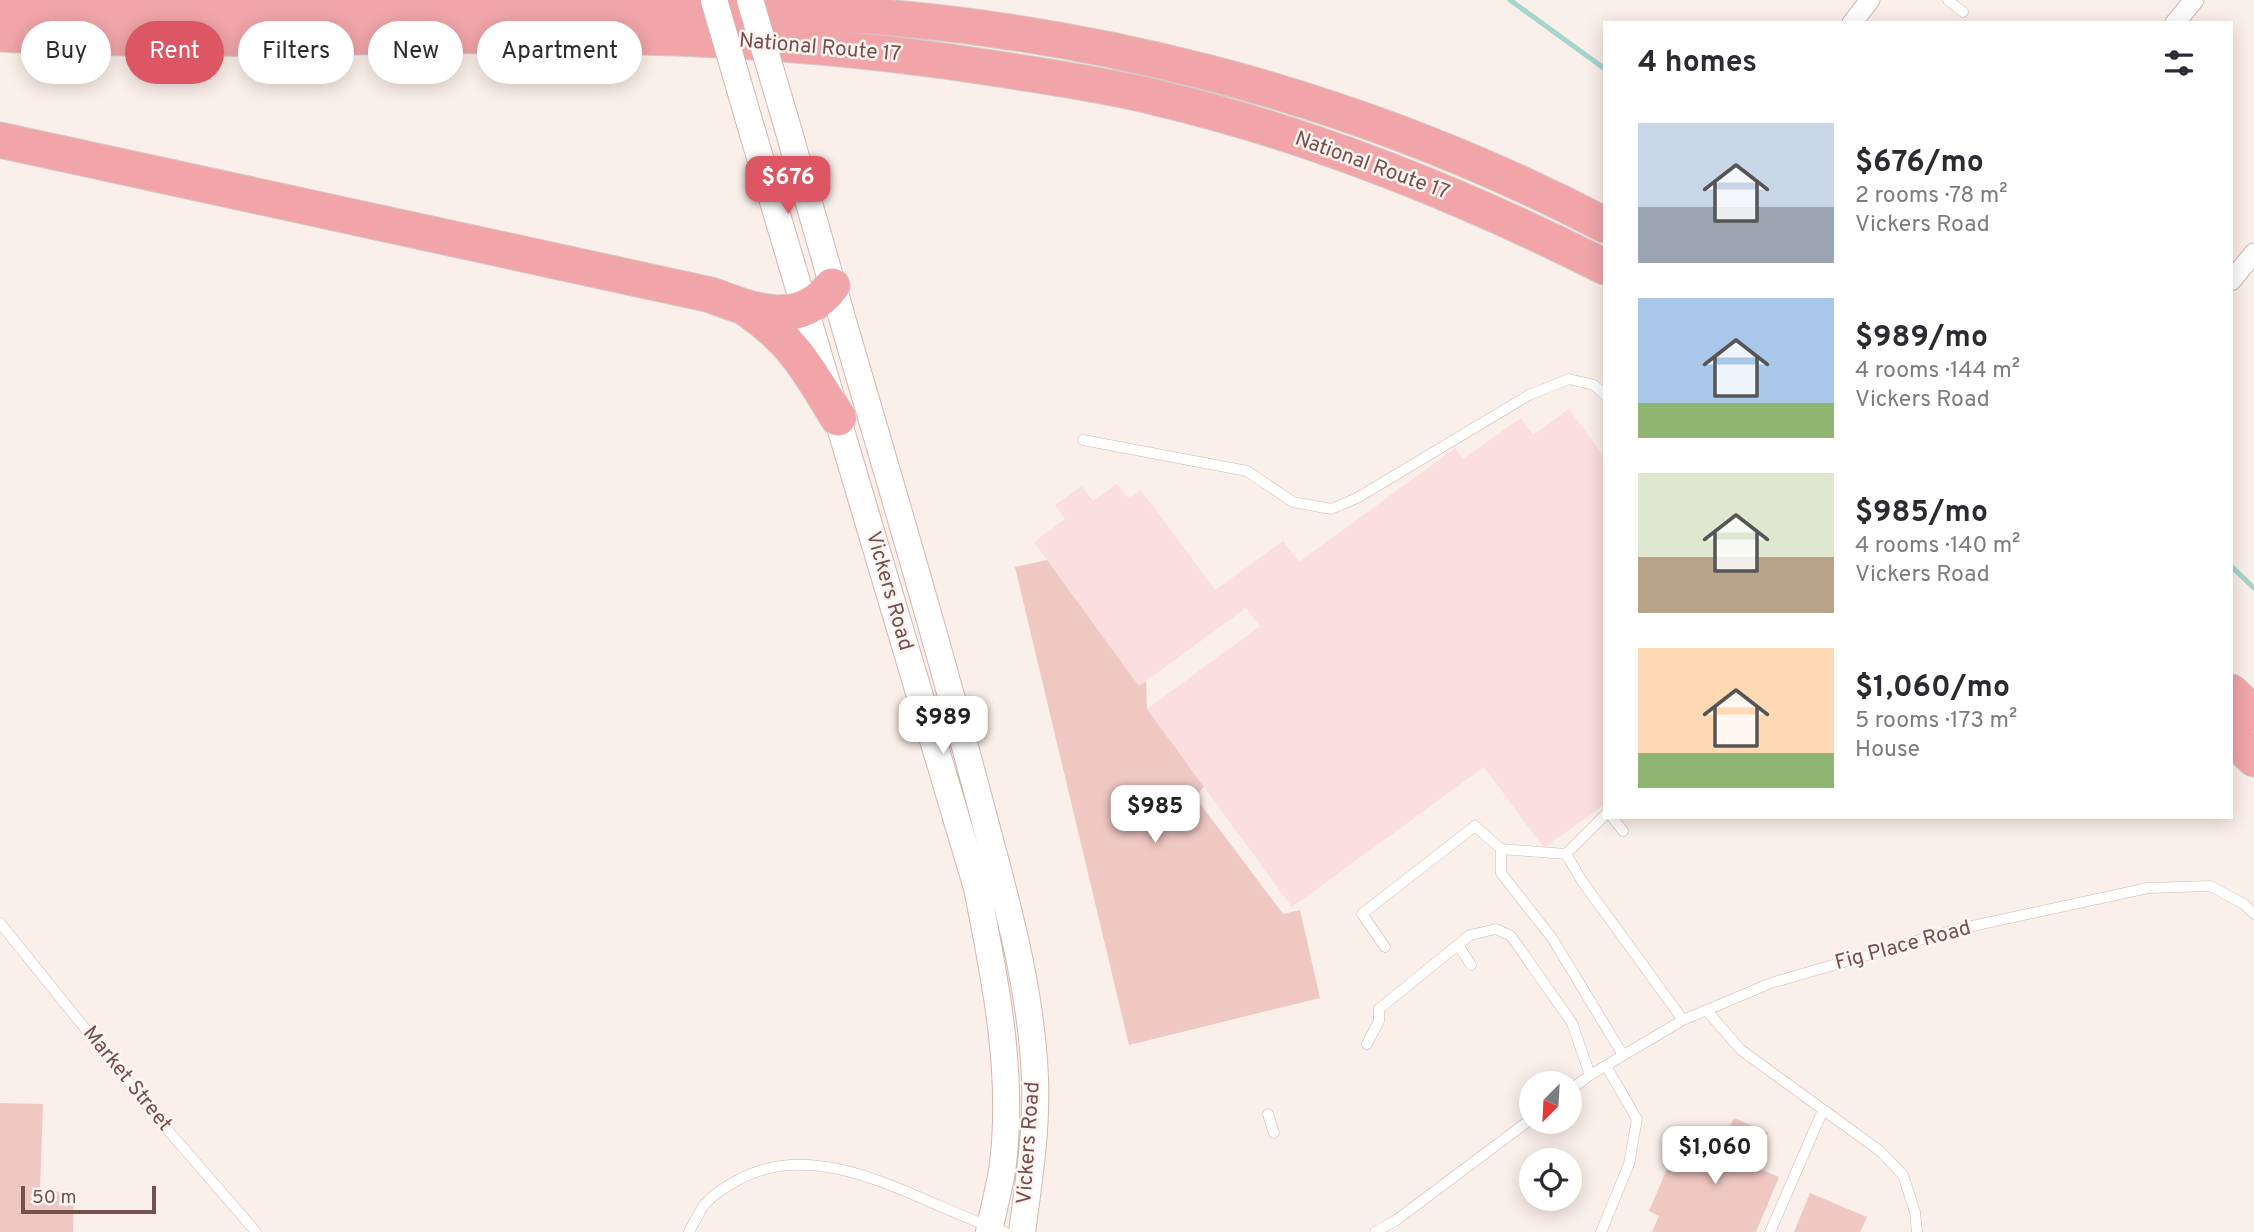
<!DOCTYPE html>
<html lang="en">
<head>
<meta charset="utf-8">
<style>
	:root { --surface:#fff; --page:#f7f7f7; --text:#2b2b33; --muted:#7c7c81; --accent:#dc5763 }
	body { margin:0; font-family:Overpass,sans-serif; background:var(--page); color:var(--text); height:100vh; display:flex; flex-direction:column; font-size:26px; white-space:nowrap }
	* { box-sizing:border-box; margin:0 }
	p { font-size:23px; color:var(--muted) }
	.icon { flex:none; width:38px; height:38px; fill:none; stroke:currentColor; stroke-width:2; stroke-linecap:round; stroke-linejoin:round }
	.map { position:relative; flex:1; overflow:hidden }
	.side { position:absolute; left:1603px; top:21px; width:630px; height:798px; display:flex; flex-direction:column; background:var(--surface); border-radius:0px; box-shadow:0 4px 18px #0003 }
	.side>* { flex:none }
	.hud { position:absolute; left:21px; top:21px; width:665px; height:63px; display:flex; gap:14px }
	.needle { width:46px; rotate:204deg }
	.fabs { position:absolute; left:1519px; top:1071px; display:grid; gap:14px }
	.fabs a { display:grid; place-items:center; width:63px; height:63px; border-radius:50%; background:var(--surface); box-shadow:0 4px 18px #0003; font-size:35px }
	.scale { position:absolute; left:21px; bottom:18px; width:135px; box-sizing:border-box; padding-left:7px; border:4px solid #74504e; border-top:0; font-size:19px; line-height:24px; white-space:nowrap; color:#74504e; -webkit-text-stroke:5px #fef4f0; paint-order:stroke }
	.price { position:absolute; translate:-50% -60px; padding:0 16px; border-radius:14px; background:#fff; color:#222; font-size:23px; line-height:46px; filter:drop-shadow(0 2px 4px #0008) }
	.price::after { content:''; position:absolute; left:50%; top:42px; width:21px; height:16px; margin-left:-10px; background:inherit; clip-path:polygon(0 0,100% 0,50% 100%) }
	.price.selected { background:var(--accent); color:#fff }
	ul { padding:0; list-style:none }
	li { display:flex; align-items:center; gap:21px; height:175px; padding:0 35px }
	li span { display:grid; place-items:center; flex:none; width:196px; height:140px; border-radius:0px; color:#555 }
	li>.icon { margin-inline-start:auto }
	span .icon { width:84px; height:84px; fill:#fffc; stroke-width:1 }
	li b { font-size:30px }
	h2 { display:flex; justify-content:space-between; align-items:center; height:84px; padding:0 35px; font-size:30px }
	.tag { padding:0 24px; border-radius:32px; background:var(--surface); box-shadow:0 4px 18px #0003; font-size:24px; line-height:63px }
	.tag.selected { background:var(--accent); color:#fff }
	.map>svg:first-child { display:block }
	.commercial { fill:#fbdede }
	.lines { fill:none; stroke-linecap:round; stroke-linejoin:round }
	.stream { stroke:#a5d5ce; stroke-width:5 }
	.building { fill:#efc7c3 }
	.lane-casing { stroke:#cfb6b2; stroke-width:11 }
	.street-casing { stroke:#cfb6b2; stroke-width:21 }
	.secondary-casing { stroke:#d4b6b2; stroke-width:28 }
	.highway-casing { stroke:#d5caca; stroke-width:37 }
	.lane { stroke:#fff; stroke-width:10 }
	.street { stroke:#fff; stroke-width:19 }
	.secondary { stroke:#fff; stroke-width:26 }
	.highway { stroke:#f1a5a8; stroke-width:35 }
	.secondary-bridge-casing { stroke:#d4b6b2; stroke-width:28; stroke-linecap:butt }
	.secondary-bridge { stroke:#fff; stroke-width:26 }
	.labels { text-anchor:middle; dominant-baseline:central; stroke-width:5; stroke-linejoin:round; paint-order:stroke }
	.street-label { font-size:21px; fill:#74504e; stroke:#fef4f0 }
</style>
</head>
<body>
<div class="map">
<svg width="2254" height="1232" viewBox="0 0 2254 1232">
	<rect width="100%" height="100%" fill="#fbefe9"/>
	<path class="commercial" d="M1569 409 1605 458V804L1544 848 1484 767 1292 907 1147 709 1260 626 1246 608 1139 686 1034 542 1065 519 1055 505 1082 486 1093 501 1117 484 1129 499 1141 490 1215 590 1283 541 1299 562 1455 448 1463 459 1521 418 1533 435Z"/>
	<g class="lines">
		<path class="stream" d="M1510 0 1605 69
			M2231 566 2254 588"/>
	</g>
	<path class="building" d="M1047 560 1139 686 1146 681 1147 709 1204 787 1195 797 1283 914 1300 910 1320 998 1129 1045 1015 567Z
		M0 1103 43 1104 40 1190 74 1193 73 1232H0Z
		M1734 1118 1768 1133 1753 1166 1779 1177 1756 1232H1652L1659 1216 1649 1211 1681 1136 1718 1151Z
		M1810 1193 1867 1217 1860 1232H1794Z"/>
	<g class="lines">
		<defs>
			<path id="lane" d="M1948 0 1963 12
				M1083 440 1247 471 1293 502 1331 509 1357 498 1529 395 1569 379 1594 385 1605 395
				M1612 817 1623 831
				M1501 849V873L1552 938 1623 1055
				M1566 854 1582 881 1683 1020
				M1566 854 1605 815
				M0 923 154 1114 256 1232
				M1458 945 1471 965
				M1385 947 1362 914 1475 826 1501 849 1566 854
				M1706 1010 1741 1050 1880 1151 1903 1175 1915 1212 1917 1232
				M1367 1044 1379 1021V1009L1470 935 1496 929 1511 936 1572 1023 1590 1075
				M1570 1090 1590 1075 1683 1020 1771 983 1954 930 2148 888 2210 886 2244 904 2254 914
				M1268 1114 1274 1133
				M689 1232C694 1223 699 1212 705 1204 714 1194 728 1185 740 1179 823 1134 926 1207 1005 1232
				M1375 1232 1395 1221 1531 1119
				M1601 1232 1629 1164 1637 1119 1606 1066
				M1770 1232 1823 1110"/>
			<path id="street" d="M1852 23 1870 0
				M2175 23 2194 0
				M2231 281 2254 253"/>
			<path id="secondary" d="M789 132C839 313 895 493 945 674 961 731 976 787 991 844 1012 921 1032 1000 1035 1079 1037 1130 1029 1181 1022 1232
				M753 134 977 888C995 979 1014 1071 1003 1164 1000 1187 993 1210 989 1232"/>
			<path id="highway" d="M0 1C104 11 209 10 313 9 387 9 461 10 535 10 618 10 700 8 783 11 1069 21 1350 92 1605 225
				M0 34C195 44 391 33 586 36 729 37 871 48 1012 71 1061 79 1110 86 1158 98 1314 135 1462 195 1605 267
				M0 140 711 295C753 311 799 329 832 286
				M747 309C794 341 809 371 838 418
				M2231 692 2254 714
				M2231 736 2254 759"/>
		</defs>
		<use href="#lane" class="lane-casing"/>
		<use href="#street" class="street-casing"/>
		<use href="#secondary" class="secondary-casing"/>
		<use href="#highway" class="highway-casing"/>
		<use href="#lane" class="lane"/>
		<use href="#street" class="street"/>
		<use href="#secondary" class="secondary"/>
		<use href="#highway" class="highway"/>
		<defs>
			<path id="secondary-bridge" d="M714 0 753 134
				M750 0 789 132"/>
		</defs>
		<use href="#secondary-bridge" class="secondary-bridge-casing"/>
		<use href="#secondary-bridge" class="secondary-bridge"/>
	</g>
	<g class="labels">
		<g class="street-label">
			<text transform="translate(820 48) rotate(5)">National Route 17</text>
			<text transform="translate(1372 166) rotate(20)">National Route 17</text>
			<text transform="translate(889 591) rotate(74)">Vickers Road</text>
			<text transform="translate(1903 946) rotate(-15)">Fig Place Road</text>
			<text transform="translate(127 1079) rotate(51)">Market Street</text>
			<text transform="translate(1029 1143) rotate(-86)">Vickers Road</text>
		</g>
	</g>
</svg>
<div class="fabs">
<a><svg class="needle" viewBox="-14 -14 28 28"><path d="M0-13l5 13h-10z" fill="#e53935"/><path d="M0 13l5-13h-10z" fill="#7c7c81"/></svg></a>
<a><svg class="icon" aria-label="locate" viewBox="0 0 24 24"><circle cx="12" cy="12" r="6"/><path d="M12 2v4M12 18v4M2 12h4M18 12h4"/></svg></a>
</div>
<div class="scale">50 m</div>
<b class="price selected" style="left:788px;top:216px">$676</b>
<b class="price" style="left:943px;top:756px">$989</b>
<b class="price" style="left:1155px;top:845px">$985</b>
<b class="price" style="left:1715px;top:1186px">$1,060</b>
<div class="hud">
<a class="tag">Buy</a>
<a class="tag selected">Rent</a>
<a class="tag">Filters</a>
<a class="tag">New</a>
<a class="tag">Apartment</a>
</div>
<section class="side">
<h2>4 homes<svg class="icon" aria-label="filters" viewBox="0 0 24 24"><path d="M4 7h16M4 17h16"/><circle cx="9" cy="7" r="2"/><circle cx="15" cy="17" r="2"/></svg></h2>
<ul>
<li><span style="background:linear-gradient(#c9d6e8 60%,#9aa5b1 0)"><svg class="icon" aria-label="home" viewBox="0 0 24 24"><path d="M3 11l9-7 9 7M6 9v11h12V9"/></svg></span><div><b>$676/mo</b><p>2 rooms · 78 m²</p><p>Vickers Road</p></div></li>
<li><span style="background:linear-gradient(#a9c7e8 75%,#8fb573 0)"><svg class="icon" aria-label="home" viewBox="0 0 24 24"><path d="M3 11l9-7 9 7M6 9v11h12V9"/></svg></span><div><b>$989/mo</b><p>4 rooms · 144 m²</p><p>Vickers Road</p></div></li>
<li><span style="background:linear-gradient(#dfe7d0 60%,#b9a48a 0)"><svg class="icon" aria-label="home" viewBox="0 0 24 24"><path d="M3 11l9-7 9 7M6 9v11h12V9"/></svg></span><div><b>$985/mo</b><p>4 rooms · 140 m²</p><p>Vickers Road</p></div></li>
<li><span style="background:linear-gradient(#ffd9b3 75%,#8fb573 0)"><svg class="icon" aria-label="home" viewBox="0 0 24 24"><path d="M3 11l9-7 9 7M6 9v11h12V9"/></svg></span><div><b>$1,060/mo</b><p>5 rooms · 173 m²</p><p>House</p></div></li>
</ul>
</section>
</div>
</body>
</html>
